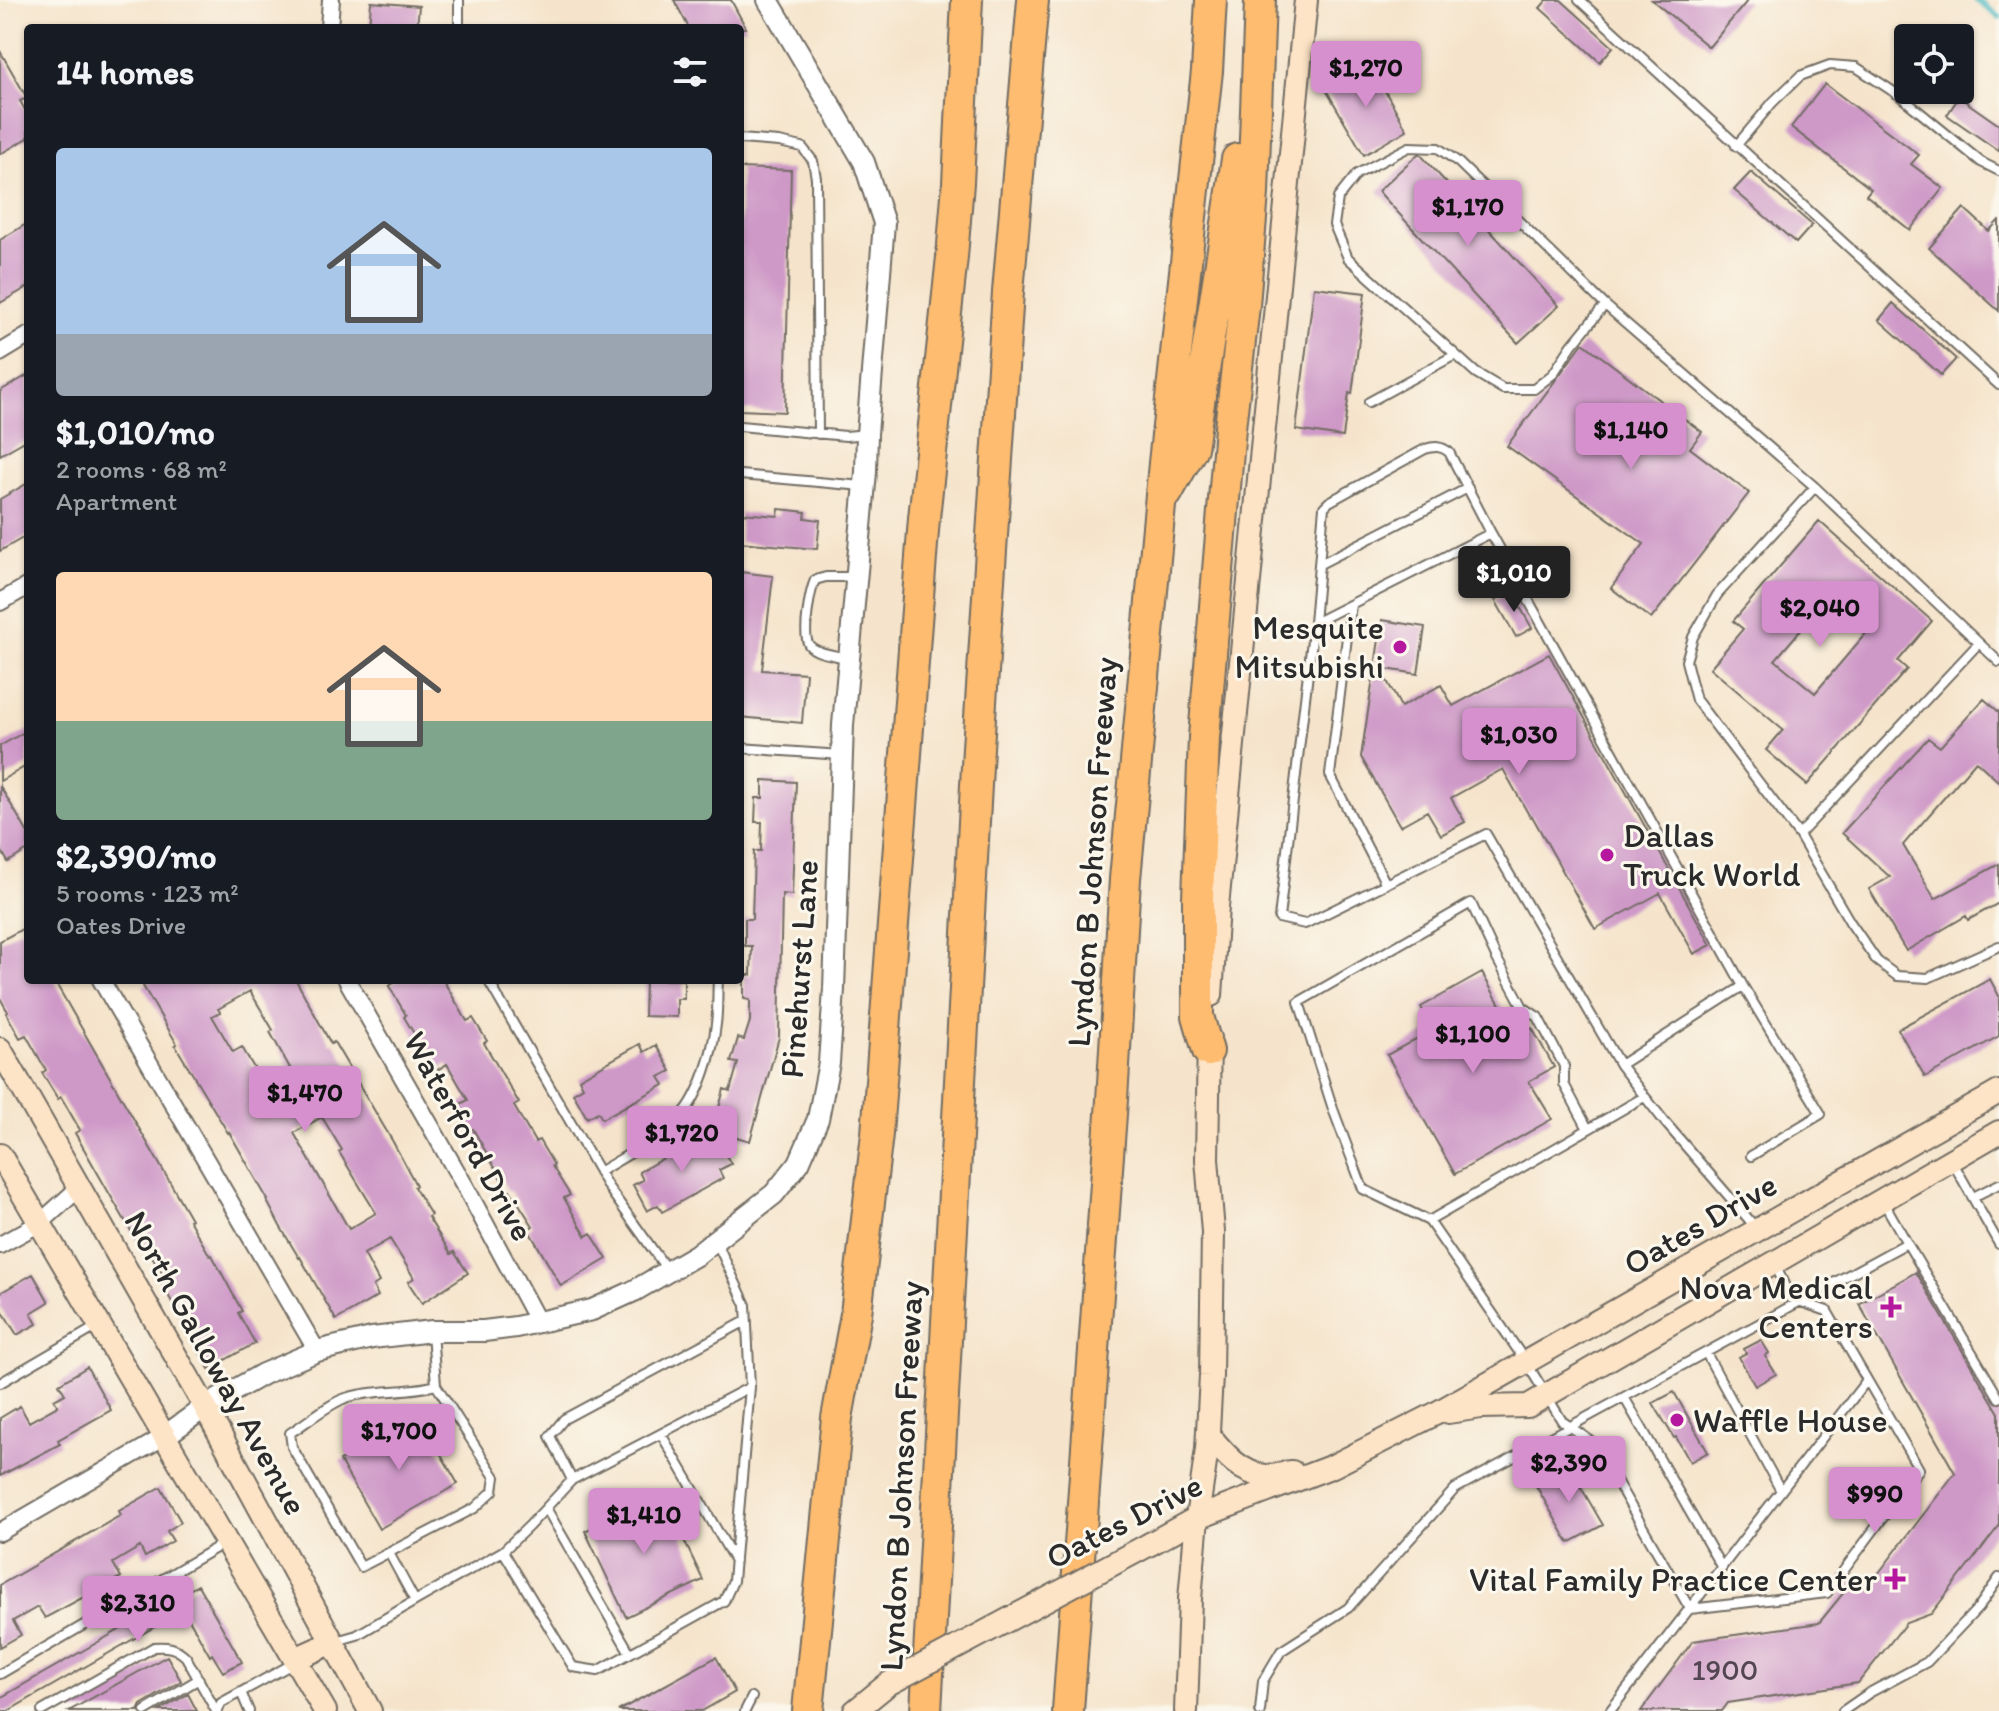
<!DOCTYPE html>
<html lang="en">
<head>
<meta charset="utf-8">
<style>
	:root { --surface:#171b24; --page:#20242c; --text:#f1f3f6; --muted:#9ea1a6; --accent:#d690ce }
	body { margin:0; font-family:Itim,sans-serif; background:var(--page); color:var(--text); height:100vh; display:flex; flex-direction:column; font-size:30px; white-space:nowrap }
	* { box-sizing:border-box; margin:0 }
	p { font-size:26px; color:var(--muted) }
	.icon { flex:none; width:44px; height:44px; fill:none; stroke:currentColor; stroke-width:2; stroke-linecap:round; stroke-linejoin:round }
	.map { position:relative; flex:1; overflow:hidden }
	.sheet { position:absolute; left:24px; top:24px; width:720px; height:960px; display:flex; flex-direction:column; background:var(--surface); border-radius:8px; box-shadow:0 2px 6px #0004 }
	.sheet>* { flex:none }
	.tools { position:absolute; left:1894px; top:24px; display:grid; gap:16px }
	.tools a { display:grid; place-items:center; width:80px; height:80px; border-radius:8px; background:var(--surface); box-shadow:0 2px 6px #0004; font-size:40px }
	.price { position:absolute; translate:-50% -68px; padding:0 18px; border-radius:8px; background:var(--accent); color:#111; font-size:26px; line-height:52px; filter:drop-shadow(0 2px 4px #0008) }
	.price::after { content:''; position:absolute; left:50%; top:48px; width:24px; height:18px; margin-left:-12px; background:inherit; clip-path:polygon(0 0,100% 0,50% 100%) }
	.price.selected { background:#222; color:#fff }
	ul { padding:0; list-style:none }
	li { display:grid; align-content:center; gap:16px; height:424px; padding:0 32px }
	li span { display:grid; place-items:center; height:248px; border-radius:8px; color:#555 }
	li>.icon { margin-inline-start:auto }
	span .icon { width:144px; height:144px; fill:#fffc; stroke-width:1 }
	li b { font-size:34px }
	h2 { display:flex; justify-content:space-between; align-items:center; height:96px; padding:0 32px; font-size:34px }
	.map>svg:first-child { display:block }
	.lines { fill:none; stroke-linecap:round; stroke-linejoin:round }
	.stream { stroke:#49b8c2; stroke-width:6 }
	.building { fill:#ce98c7; fill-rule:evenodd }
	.service-casing { stroke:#726c63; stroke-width:12 }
	.minor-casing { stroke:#726c63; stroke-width:20 }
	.tertiary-casing { stroke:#726c63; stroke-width:24 }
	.secondary-casing { stroke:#726c63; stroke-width:26 }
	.motorway-casing { stroke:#726c63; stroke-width:34 }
	.service { stroke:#fff; stroke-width:8 }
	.minor { stroke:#fff; stroke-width:16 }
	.tertiary { stroke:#fff; stroke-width:20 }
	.secondary { stroke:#fee4c6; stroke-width:22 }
	.motorway { stroke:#fdbc70; stroke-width:30 }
	.secondary-bridge-casing { stroke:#726c63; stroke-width:26; stroke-linecap:butt }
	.secondary-bridge { stroke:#fee4c6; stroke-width:22 }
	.poi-dot { fill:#b5179e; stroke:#fbf7ec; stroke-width:3 }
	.labels { text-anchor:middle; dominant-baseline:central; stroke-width:6; stroke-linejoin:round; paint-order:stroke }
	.number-label { font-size:30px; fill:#544652 }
	.poi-label { font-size:34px; fill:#2b2b2b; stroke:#fbf7ec; text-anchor:end }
	.street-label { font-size:34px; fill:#2b2b2b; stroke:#fbf7ec }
</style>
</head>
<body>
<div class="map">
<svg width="1999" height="1711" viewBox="0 0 1999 1711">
	<rect width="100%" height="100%" fill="#fbf7ec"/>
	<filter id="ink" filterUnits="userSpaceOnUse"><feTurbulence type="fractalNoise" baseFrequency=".0125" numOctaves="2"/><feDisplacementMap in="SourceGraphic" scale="16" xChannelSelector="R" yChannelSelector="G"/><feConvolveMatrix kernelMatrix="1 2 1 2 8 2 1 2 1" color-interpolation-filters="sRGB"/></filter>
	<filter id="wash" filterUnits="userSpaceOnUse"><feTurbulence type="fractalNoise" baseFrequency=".006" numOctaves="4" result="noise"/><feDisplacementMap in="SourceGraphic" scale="32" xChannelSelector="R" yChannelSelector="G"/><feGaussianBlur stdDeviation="1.8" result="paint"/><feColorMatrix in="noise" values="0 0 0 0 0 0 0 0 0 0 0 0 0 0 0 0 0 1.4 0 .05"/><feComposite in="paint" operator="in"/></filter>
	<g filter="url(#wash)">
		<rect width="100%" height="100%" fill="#f5e4cb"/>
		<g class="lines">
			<path class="stream" d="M1976 0 1999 17"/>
		</g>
		<g id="blocks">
			<path class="building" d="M674 0H731L746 28H689Z
				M1547 0H1561L1613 47 1600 62 1540 8Z
				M1652 0H1748L1709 47Z
				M371 2 419 6 417 28H369Z
				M0 51 27 98 20 101 28 115V138L0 154Z
				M1369 63 1407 130 1364 155 1325 88Z
				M1825 84 1919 155 1911 164 1943 188 1910 230 1866 195 1871 189 1791 127Z
				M1959 97 1999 125V151L1947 115Z
				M1418 154H1420L1559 306 1518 343 1378 191Z
				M740 168 791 170 785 412 740 410Z
				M1751 172 1812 225 1796 243 1734 190Z
				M1964 208 1989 231 1999 220V311L1929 248Z
				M28 223V287L0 303V240Z
				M1314 287 1365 293 1352 394 1349 393 1343 437 1296 430Z
				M1893 303 1956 359 1941 375 1879 320Z
				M1583 343 1702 432 1690 448 1749 493 1651 619 1611 588 1644 544 1507 446Z
				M28 375V439L0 455V391Z
				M28 483V535L0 551V499Z
				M779 509 806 512 805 518 820 520 817 549 740 542V513L778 516Z
				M1819 521 1932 621 1898 661 1907 669 1807 785 1766 750 1783 730 1710 668 1743 629 1733 621ZM1828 598 1867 632 1815 693 1775 660Z
				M740 572 773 576 762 670 806 673 802 723 740 717Z
				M1511 591 1532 628 1516 637 1495 600Z
				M1382 620 1425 627 1418 674 1380 668 1401 707 1441 685 1453 706 1549 654 1711 945 1694 954 1660 893 1595 929 1532 816 1530 817 1503 769 1451 798 1465 822 1441 835 1427 811 1400 826 1361 757Z
				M1984 699 1999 712V782L1976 761 1903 845 1935 899 1999 864V903L1968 920 1966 916 1906 951 1869 889 1890 877 1842 833 1928 738 1940 747Z
				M28 730V765L0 781V746Z
				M763 780 796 782 792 895 782 894 779 1037 750 1141 713 1130 724 1089 730 1091 738 1063 731 1062 738 1038 744 1040 750 1021V1000L744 999V975H751L752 946H745V919H752L754 851H761L762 822H755L756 798H763Z
				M0 786 28 833V850L8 862 0 848Z
				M22 929 28 939V980H54L191 1219 189 1220 210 1256 212 1255 242 1311 238 1313 255 1343 209 1369 162 1284 167 1281 145 1245 141 1248 109 1193 75 1133 80 1130 61 1097 58 1099 42 1073 46 1070 26 1035 20 1038 6 1013 8 1012 0 998V941Z
				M1482 973 1518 1036 1532 1028 1554 1067 1529 1081 1552 1119 1455 1174 1387 1055 1434 1029 1421 1007Z
				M1990 979 1999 996V1036L1925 1077 1898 1029Z
				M153 980H296L331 1044 334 1042 393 1142 416 1185 414 1187 431 1215 428 1217 451 1254 454 1252 468 1273 422 1303 408 1282 414 1278 390 1239 364 1254 379 1282 373 1286 378 1296 336 1320 300 1257 299 1258 280 1226 267 1201 268 1200 229 1132 228 1133 175 1045 177 1044 143 986ZM250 991 273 1030 270 1032 290 1068 265 1082H262L242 1047 233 1052 212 1016 220 1012 218 1009ZM322 1117 342 1150 339 1152 376 1213 349 1229 294 1133Z
				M399 980H443L467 1021 473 1018 487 1041 484 1043 519 1103 514 1106 535 1142 539 1140 554 1165 552 1166 570 1195 564 1198 586 1236 591 1233 607 1259 561 1286 528 1229 533 1226 510 1190 508 1191 473 1129 470 1130 457 1106 468 1100 447 1064 434 1072 420 1048 422 1047 404 1017 406 1015 389 986Z
				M645 980H684V999H677V1017L644 1016Z
				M640 1044 644 1052 656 1045 671 1071 659 1077 664 1085 602 1119 598 1112 587 1118 573 1093 583 1087 579 1079Z
				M712 1131 731 1164 719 1170 723 1178 662 1212 658 1205 647 1211 633 1185 643 1180 639 1172Z
				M1916 1272 1999 1413V1526L1931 1614 1906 1623 1858 1683 1728 1703 1722 1711H1641L1693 1641 1819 1623 1853 1581 1878 1574 1955 1473 1859 1304Z
				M33 1274 49 1302 31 1313 37 1324 17 1335 0 1307V1293Z
				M1761 1340 1769 1353 1765 1356 1776 1374 1755 1386 1739 1357 1746 1353 1744 1349Z
				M87 1367 111 1410 58 1440 60 1444 0 1476V1418L20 1406 29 1422 58 1406 54 1400 65 1394 59 1384Z
				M1674 1392 1708 1452 1690 1462 1676 1437 1674 1438 1653 1403Z
				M419 1416 458 1484 379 1529 340 1461Z
				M1568 1465 1603 1525 1569 1543 1535 1484Z
				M161 1487 181 1522 167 1531 173 1541 145 1557 140 1547 113 1563 121 1577 45 1618 38 1607 13 1621 21 1635 0 1647V1585L121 1515 119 1511Z
				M662 1494 703 1580 626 1617 585 1531Z
				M198 1585 242 1662 223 1672 212 1654 210 1656 184 1610 8 1711H0V1698Z
				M167 1656 181 1681 141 1705 138 1711H69Z
				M716 1657 735 1692 702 1711H618Z
				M188 1694 197 1711H159Z"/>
		</g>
	</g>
	<g filter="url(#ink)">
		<use href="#blocks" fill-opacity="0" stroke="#726c63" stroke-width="2"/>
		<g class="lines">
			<defs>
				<path id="service" d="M1579 0 1999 385
					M459 28V0
					M740 139 779 142 802 147 813 161 816 178 818 434
					M1736 146 1773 102 1800 76 1830 65 1856 67 1900 96 1981 162 1999 171
					M1409 147 1438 148 1458 162 1605 305 1572 345 1553 374 1534 389H1503L1476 373 1348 258 1334 225 1338 198 1357 174Z
					M1605 305 1815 487 1999 662
					M1369 402 1455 355
					M740 426 846 436 867 434
					M740 475 863 486
					M1815 487 1717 595 1693 637 1686 661 1696 700 1799 835 1850 922 1877 961 1897 976 1928 978 1999 946
					M1320 564 1468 488
					M1351 605 1330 775 1386 884
					M1314 623 1324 507 1329 502 1425 449C1435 446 1441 446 1449 452L1491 533
					M846 658C836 655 816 654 809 645 802 635 810 591 815 580L826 577H855
					M740 748 842 755
					M1799 835 1979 643
					M488 980 608 1187 668 1271
					M1743 986 1821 1114 1751 1156
					M1620 1065 1743 986 1491 533 1314 623 1279 918 1305 924 1486 834 1620 1065 1664 1121 1757 1229
					M1588 1129 1564 1084V1066L1538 1017 1523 1007 1496 957 1471 903 1299 1002 1333 1109 1363 1189 1429 1221 1526 1362 1562 1421 1595 1444 1690 1609 1827 1593 1919 1469 1827 1311 1790 1298 1775 1264
					M1952 1161 1999 1244
					M599 1172C627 1155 658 1139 681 1116 701 1095 713 1051 716 1024 718 1009 717 994 718 980
					M1973 1197 1999 1184
					M1429 1221 1644 1097
					M1907 1243 1999 1398
					M432 1332 436 1385 495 1477 493 1491 475 1508 361 1567 292 1447 290 1433C306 1423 332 1401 349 1397 377 1389 408 1393 436 1385
					M1706 1353 1781 1491
					M0 1383 96 1327
					M1624 1397 1722 1568
					M661 1434 735 1561
					M572 1480 550 1436 564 1419 746 1321
					M546 1508 630 1653
					M503 1551 573 1667 598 1671 724 1601 733 1581 750 1387 746 1305 716 1241
					M415 1601 503 1551 529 1526 572 1480 750 1387
					M336 1641 357 1635 415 1601 389 1553
					M0 1674 226 1542
					M241 1692 249 1711
					M42 1711 154 1647C167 1646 176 1647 186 1657L216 1711
					M145 1711 199 1679
					M218 1711 221 1703 296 1662
					M745 1711 752 1697
					M1260 1711 1263 1681 1281 1651 1348 1608 1455 1489 1907 1243 1883 1201
					M1610 1711 1867 1380
					M1843 1711 1869 1693 1927 1662 1978 1608 1999 1578"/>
				<path id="minor" d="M329 28 331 0
					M0 353 28 336
					M0 602 28 586
					M101 980 317 1351
					M347 980 466 1188 538 1322
					M0 1245 40 1223 79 1188
					M0 1532 165 1436"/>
				<path id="tertiary" d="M165 1436 205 1407 263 1374 317 1351 372 1338 432 1331H484L516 1327 592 1310 634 1291 696 1255 774 1194 799 1163 818 1119 829 1063 834 989 843 725 866 472 867 434 884 223 864 162 768 0"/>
				<path id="secondary" d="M1211 995 1217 907 1306 0
					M0 1049 205 1407 370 1711
					M0 1155 325 1711
					M1448 1412 1481 1407 1528 1406 1999 1132
					M1208 1434C1223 1452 1240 1474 1266 1476 1274 1477 1284 1473 1292 1472
					M1150 1544 1197 1518 1333 1466 1435 1414 1999 1092
					M295 1659 331 1643
					M855 1711 888 1684
					M1186 1711 1190 1599 1197 1518 1207 1449 1211 1376 1213 1232 1207 1159 1209 1038"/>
				<path id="motorway" d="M1167 493 1192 448 1237 159
					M1208 1051 1198 1016V898L1204 737 1230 428 1244 306 1253 193 1260 0
					M808 1711 837 1418 856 1314 877 1134 924 518 952 257 958 183 967 0
					M926 1711 978 748 1008 292 1033 0
					M1068 1711 1112 1100 1125 879 1164 463 1207 71 1211 0"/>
			</defs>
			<use href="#service" class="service-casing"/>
			<use href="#minor" class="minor-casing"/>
			<use href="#tertiary" class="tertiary-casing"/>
			<use href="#secondary" class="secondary-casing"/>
			<use href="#motorway" class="motorway-casing"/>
			<use href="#service" class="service"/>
			<use href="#minor" class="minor"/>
			<use href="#tertiary" class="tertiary"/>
			<use href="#secondary" class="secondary"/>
			<use href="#motorway" class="motorway"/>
			<defs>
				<path id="secondary-bridge" d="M888 1684 1150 1544"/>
			</defs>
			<use href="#secondary-bridge" class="secondary-bridge-casing"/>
			<use href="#secondary-bridge" class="secondary-bridge"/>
		</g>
	</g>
	<g class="poi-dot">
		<circle cx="1400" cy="647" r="8"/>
		<circle cx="1607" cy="855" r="8"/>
		<path d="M1887 1295h8v8h8v8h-8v8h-8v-8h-8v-8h8z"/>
		<circle cx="1677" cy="1420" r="8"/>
		<path d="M1891 1567h8v8h8v8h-8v8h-8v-8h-8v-8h8z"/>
	</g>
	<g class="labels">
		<g class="number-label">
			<text x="1725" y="1669">1900</text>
		</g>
		<g class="poi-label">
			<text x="1384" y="627">Mesquite<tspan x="1384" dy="39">Mitsubishi</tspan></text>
			<text x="1623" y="835" text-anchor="start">Dallas<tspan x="1623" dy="39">Truck World</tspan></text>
			<text x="1873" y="1287">Nova Medical<tspan x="1873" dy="39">Centers</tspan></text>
			<text x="1693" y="1420" text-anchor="start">Waffle House</text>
			<text x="1877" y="1579">Vital Family Practice Center</text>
		</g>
		<g class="street-label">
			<text transform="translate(1092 852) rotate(-86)">Lyndon B Johnson Freeway</text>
			<text transform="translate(799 969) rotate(-86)">Pinehurst Lane</text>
			<text transform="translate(469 1136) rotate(61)">Waterford Drive</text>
			<text transform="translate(1700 1224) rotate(-30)">Oates Drive</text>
			<text transform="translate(216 1363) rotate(61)">North Galloway Avenue</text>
			<text transform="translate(901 1476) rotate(-87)">Lyndon B Johnson Freeway</text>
			<text transform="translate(1124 1521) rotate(-27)">Oates Drive</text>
		</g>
	</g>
</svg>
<div class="tools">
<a><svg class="icon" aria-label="locate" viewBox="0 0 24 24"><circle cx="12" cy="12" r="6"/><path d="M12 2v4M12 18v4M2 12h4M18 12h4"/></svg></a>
</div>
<b class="price" style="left:1366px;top:109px">$1,270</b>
<b class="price" style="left:1468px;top:248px">$1,170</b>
<b class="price" style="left:1631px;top:471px">$1,140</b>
<b class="price selected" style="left:1514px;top:614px">$1,010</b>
<b class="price" style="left:1820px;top:649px">$2,040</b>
<b class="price" style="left:1519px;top:776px">$1,030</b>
<b class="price" style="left:1473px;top:1075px">$1,100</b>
<b class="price" style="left:305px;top:1134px">$1,470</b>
<b class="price" style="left:682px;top:1174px">$1,720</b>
<b class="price" style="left:399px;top:1472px">$1,700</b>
<b class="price" style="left:1569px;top:1504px">$2,390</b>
<b class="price" style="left:1875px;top:1535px">$990</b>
<b class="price" style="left:644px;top:1556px">$1,410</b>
<b class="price" style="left:138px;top:1644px">$2,310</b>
<section class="sheet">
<h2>14 homes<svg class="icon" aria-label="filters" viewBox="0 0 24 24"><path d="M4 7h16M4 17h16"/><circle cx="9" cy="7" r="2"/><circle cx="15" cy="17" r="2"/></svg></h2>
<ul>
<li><span style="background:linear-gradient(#a9c7e8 75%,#9aa5b1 0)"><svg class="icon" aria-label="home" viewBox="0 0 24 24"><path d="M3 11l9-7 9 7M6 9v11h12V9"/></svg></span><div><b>$1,010/mo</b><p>2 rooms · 68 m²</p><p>Apartment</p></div></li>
<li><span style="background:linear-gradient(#ffd9b3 60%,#7fa58c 0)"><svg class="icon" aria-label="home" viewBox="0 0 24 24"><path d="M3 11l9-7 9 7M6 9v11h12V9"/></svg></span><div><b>$2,390/mo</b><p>5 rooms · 123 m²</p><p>Oates Drive</p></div></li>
</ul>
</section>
</div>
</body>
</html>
